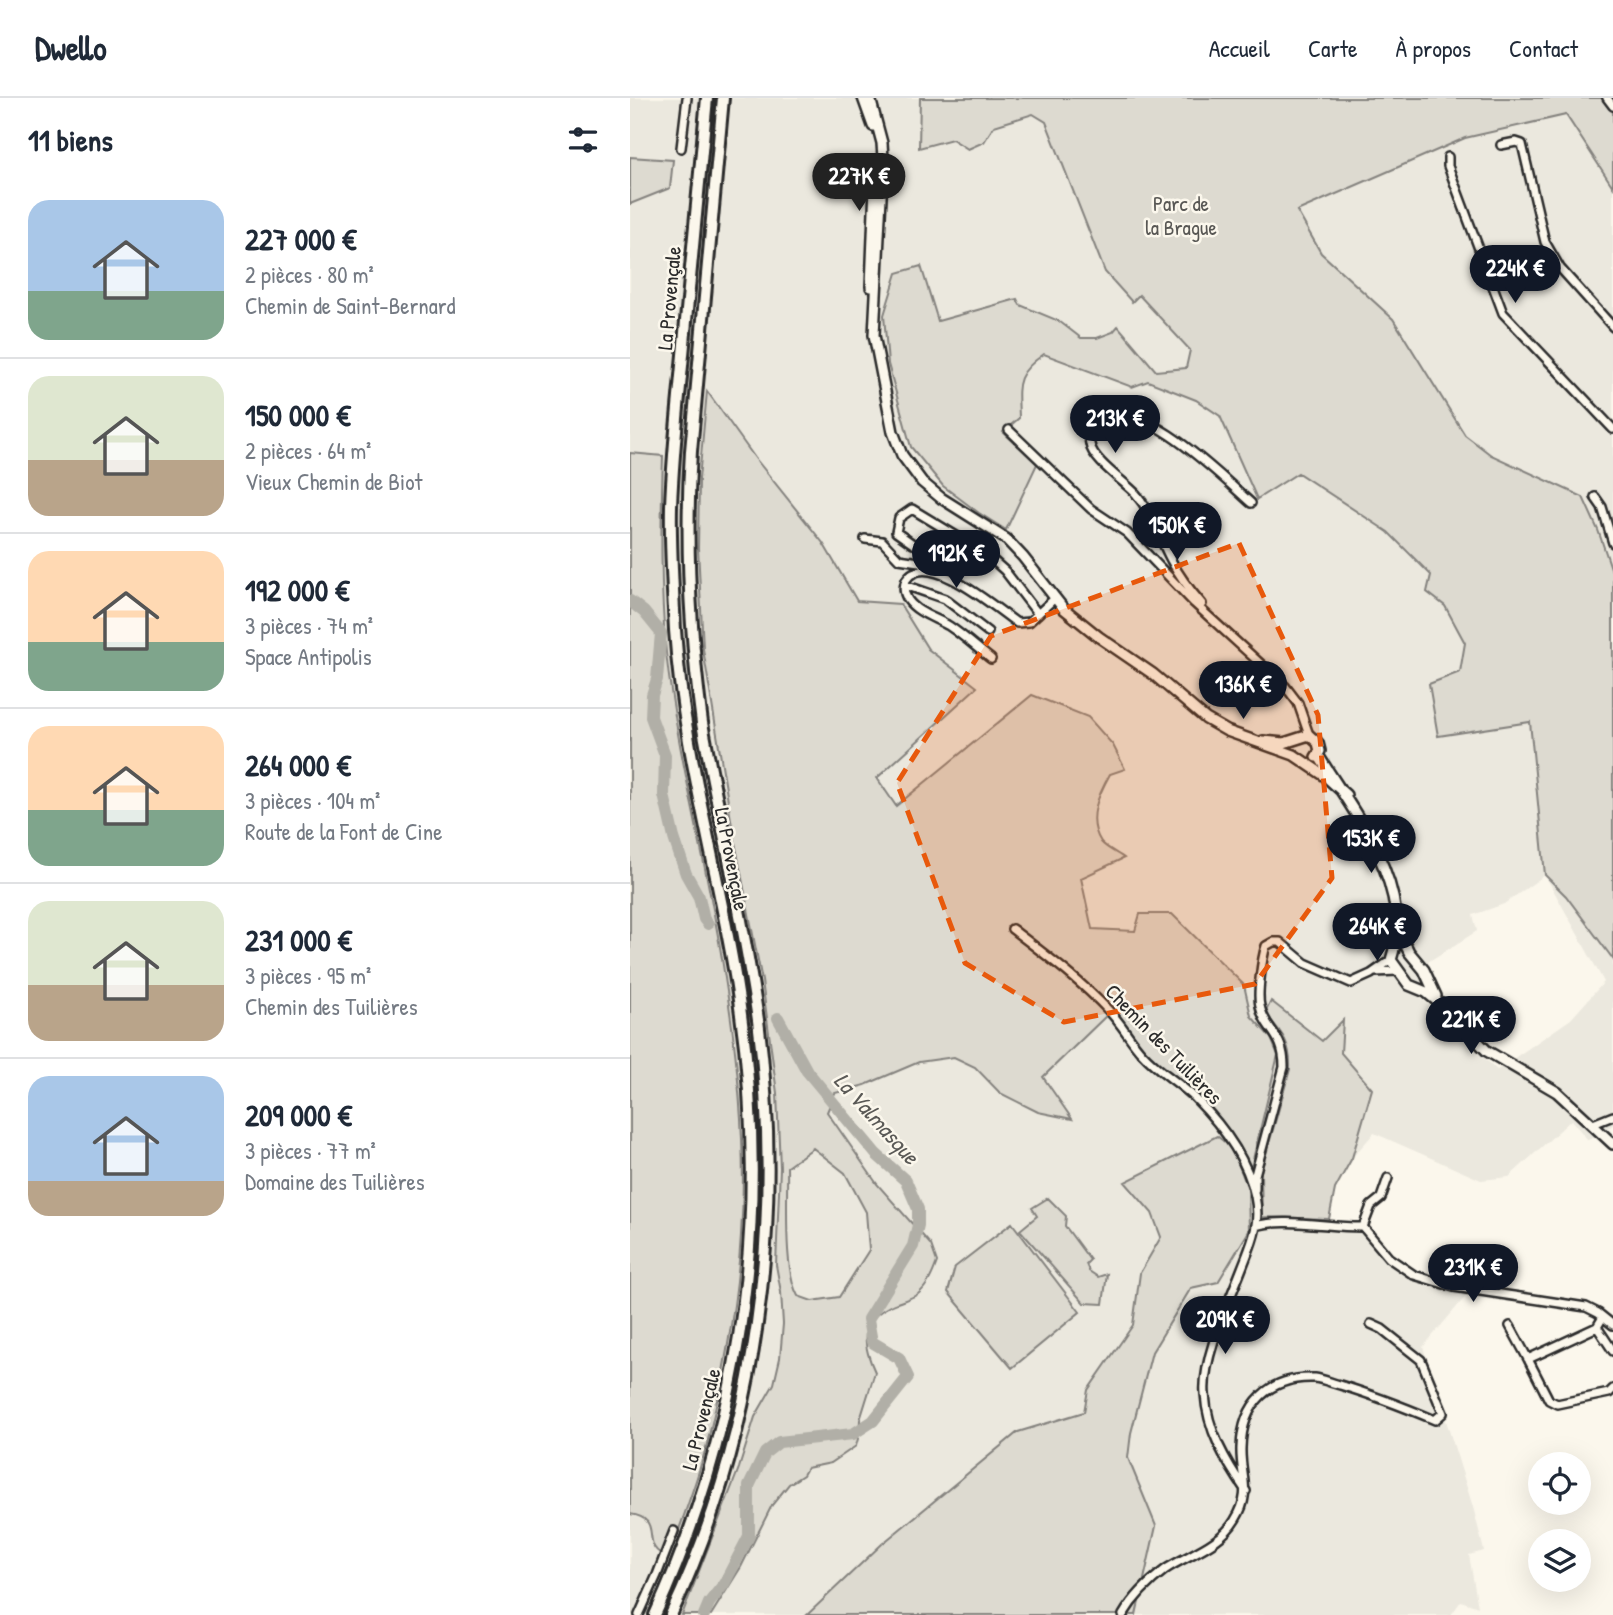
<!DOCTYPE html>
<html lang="fr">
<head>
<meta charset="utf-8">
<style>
	:root { --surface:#fff; --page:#f6f6f7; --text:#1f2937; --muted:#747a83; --line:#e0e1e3; --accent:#111827 }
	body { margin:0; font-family:"Patrick Hand",sans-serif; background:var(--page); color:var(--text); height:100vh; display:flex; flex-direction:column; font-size:26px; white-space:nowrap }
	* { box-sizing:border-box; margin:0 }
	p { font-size:23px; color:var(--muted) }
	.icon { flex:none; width:38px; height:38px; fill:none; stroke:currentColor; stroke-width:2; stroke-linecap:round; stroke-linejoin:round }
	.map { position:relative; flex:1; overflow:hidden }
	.side { display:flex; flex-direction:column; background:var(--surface); width:630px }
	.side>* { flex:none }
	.tools { position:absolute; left:898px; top:1354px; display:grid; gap:14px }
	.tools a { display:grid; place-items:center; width:63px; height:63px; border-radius:50%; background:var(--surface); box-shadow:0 7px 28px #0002; font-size:35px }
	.price { position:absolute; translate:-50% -60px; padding:0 16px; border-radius:24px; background:var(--accent); color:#fff; font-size:23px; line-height:46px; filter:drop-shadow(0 2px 4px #0008) }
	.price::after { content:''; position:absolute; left:50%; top:42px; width:21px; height:16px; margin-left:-10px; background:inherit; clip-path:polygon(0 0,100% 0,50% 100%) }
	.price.current { background:#222; color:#fff }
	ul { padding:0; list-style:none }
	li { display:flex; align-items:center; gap:21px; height:175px; padding:0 28px }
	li+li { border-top:2px solid var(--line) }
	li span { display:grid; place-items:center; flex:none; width:196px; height:140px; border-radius:21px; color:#555 }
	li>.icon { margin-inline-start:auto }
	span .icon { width:84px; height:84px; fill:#fffc; stroke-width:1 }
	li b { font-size:30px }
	h2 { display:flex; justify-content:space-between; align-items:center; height:84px; padding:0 28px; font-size:30px }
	header { display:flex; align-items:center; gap:42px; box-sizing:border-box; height:98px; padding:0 35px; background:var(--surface); border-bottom:2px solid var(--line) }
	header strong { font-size:33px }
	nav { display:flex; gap:38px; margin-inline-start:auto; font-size:24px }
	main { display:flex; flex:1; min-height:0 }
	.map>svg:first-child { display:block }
	.built { fill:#ebe8de; fill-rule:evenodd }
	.green { fill:#dddad0; stroke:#84827e; stroke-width:2; fill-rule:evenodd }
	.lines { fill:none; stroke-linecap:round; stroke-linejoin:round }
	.river { stroke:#b1afa7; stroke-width:12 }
	.minor-casing { stroke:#2b2b2b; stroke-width:12 }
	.major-casing { stroke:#2b2b2b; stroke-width:14 }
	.highway-casing { stroke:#2b2b2b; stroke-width:16 }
	.minor { stroke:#fbf7ec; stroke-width:7 }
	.major { stroke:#fbf7ec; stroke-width:9 }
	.highway { stroke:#fbf7ec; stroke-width:10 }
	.marked { fill:#e8590c; fill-opacity:0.2; stroke:#e8590c; stroke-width:5; stroke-dasharray:14 9; stroke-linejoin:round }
	.labels { text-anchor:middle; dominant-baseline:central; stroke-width:5; stroke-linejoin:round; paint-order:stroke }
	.park-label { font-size:21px; fill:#585754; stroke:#fbf7ec }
	.street-label { font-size:21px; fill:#2b2b2b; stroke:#fbf7ec }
	.water-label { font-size:23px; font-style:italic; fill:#5a5956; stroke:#fbf7ec }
</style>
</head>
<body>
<header>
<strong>Dwello</strong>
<nav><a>Accueil</a><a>Carte</a><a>À propos</a><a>Contact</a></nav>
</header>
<main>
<section class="side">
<h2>11 biens<svg class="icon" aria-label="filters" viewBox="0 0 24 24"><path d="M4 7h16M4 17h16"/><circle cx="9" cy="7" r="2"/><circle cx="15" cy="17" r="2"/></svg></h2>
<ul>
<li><span style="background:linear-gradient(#a9c7e8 65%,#7fa58c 0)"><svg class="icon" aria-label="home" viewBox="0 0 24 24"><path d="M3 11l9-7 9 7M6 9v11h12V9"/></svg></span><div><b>227 000 €</b><p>2 pièces · 80 m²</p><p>Chemin de Saint-Bernard</p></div></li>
<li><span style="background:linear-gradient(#dfe7d0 60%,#b9a48a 0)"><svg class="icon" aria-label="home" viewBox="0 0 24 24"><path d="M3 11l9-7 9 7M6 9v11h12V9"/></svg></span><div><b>150 000 €</b><p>2 pièces · 64 m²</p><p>Vieux Chemin de Biot</p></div></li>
<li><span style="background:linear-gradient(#ffd9b3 65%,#7fa58c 0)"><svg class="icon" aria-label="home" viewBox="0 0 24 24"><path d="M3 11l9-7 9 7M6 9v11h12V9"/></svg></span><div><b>192 000 €</b><p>3 pièces · 74 m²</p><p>Space Antipolis</p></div></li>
<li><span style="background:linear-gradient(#ffd9b3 60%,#7fa58c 0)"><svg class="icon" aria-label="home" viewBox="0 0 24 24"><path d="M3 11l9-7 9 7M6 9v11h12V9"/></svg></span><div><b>264 000 €</b><p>3 pièces · 104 m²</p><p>Route de la Font de Cine</p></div></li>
<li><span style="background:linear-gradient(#dfe7d0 60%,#b9a48a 0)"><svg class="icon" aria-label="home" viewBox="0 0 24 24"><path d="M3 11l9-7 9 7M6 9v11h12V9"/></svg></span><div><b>231 000 €</b><p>3 pièces · 95 m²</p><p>Chemin des Tuilières</p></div></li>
<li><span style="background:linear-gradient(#a9c7e8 75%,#b9a48a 0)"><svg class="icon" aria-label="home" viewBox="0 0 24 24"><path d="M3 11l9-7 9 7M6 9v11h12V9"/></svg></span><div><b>209 000 €</b><p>3 pièces · 77 m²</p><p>Domaine des Tuilières</p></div></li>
</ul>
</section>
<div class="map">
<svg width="983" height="1517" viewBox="0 0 983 1517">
	<rect width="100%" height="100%" fill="#fbf7ec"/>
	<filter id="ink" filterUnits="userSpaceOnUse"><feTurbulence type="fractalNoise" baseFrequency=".0143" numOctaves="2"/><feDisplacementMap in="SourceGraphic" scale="14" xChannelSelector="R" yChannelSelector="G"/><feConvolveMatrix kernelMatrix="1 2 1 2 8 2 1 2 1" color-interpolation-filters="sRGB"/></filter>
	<g filter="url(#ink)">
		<path class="built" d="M0 0H945L983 31V1027L958 1042 941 1022 879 1079 851 1082 744 1035 722 1060 705 1091 699 1120 716 1130 733 1129 753 1153 784 1177 842 1191 793 1249 843 1409 854 1453 839 1457 848 1509 831 1503 821 1517H0ZM915 777 974 884 941 921 867 972 789 898 805 883 796 865 847 833 843 817 874 806Z"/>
		<path class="green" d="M290 0H972L983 11V89L936 17 835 40 667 113 691 155 763 221 835 337 861 357 953 399 968 432 983 476V861L936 798 915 777 900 624 808 638 799 586 830 574 835 545 815 508 797 494 801 477 758 434 668 375 627 401 590 318 566 302 518 283 502 289 414 256C384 277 388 286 389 320L373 334 407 366 376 432 349 415 313 388 281 349 258 266 254 217 267 175 291 168 308 223 387 201 390 207 429 223 451 240H467L483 234 488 228 526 273 556 270 560 252 509 197 502 204 475 174 416 24 403 16 364 28 354 44 338 51 322 41 289 50Z
			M0 59 43 62 40 90 0 106Z
			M77 293 125 360 193 445 227 503 270 506 298 551 347 589 247 680 266 708 402 597 458 619 483 647 495 671 480 676C469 696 456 721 471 744 476 750 487 755 494 760L451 780 462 831 505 833 510 816H542L614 887 621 918 641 940 648 957 620 1074 610 1049 596 1030 477 917 413 979 442 1021 408 1014 370 995 345 969 324 959 289 964 235 987 205 995 197 1014 247 1086 301 1147 307 1164C303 1175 298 1188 288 1196 279 1202 267 1204 258 1209 228 1225 233 1248 245 1274L230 1322 229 1337 226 1348 201 1365 177 1370 173 1377 159 1386 142 1407 111 1469 81 1517H52L109 1370 125 1319 144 1286 150 1260 153 1226 151 1194 146 1167 150 1070 147 995 132 883 103 734 73 551 68 450 69 381ZM183 1050 215 1075 236 1114 239 1152 209 1199 182 1203 168 1198C153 1172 158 1101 157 1069Z
			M0 355 33 358C31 424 30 489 36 554 48 664 79 771 95 880 108 962 117 1054 111 1137 107 1205 94 1276 78 1342 68 1382 53 1420 39 1459 6 1450 37 1421 0 1416Z
			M641 903 692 943 713 922 711 955 742 991 722 1060 705 1091 699 1121 632 1119 631 1074 660 971C661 944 652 935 635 915Z
			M587 1038 602 1050 618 1091 619 1133 588 1184 561 1190 522 1254 501 1335 498 1360 526 1428 506 1517H177L252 1446 388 1334 454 1314 458 1292 503 1227 510 1175 531 1139 522 1115 495 1084Z
			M418 1100 436 1118 435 1128 460 1162 456 1166 459 1173 468 1179 477 1176 473 1206 454 1205 390 1132 407 1118 402 1110Z
			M382 1125 450 1214 382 1270 318 1194 325 1169Z"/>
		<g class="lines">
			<path class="river" d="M0 503 14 514 31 535 27 581 22 597 21 619 35 657 34 697 44 740 56 776 69 799 74 821 78 826
				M74 1517 79 1505 94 1486 119 1438V1388L135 1355 149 1344 223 1336 243 1323 278 1279 269 1260 242 1244 238 1221 283 1148 288 1127V1111L276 1083 246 1056 177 973 148 920"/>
			<defs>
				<path id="minor" d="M977 0 983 8
					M871 47 886 44 892 46 915 144 930 170 983 229
					M51 50 57 0
					M818 59V68L873 215 983 331
					M379 332 461 411 497 435 564 505 655 588 668 605 679 637
					M965 399 972 409 983 445
					M235 441 252 443 269 461 296 465 310 473
					M283 446 266 434 269 420 282 411 356 456 375 473 408 516
					M275 487 315 501 358 534
					M572 506C560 492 549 478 541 462 529 440 523 416 506 396 495 384 462 362 460 346 458 337 462 328 469 322 506 292 595 382 621 405
					M361 561C347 550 334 538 319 528 306 520 287 515 278 502 274 496 273 489 276 482 296 449 368 512 387 525L399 524 424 501
					M382 831C416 857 450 882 479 913 492 926 500 942 512 955 528 973 548 984 565 1000 592 1027 617 1060 625 1098 631 1127 622 1144 612 1170 599 1204 572 1260 575 1296 577 1332 596 1364 616 1393
					M745 874 768 873
					M963 1026 983 1018
					M625 1091V1077L654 969C654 935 635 933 630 908 627 896 632 860 636 848L643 844H650L675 865 721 885 741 876 761 862
					M626 1128C653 1119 703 1130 733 1129
					M733 1129 759 1160 784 1177 824 1189 956 1209 968 1215 983 1227
					M733 1129 741 1108 751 1100 758 1080
					M973 1219 967 1229 898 1261 919 1302 927 1306 979 1295 983 1291
					M880 1228 898 1261
					M967 1229 983 1253
					M9 1517 27 1477 44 1433
					M493 1517C503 1500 520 1483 536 1471 559 1456 590 1447 605 1422 623 1394 610 1379 611 1350 612 1306 639 1278 685 1280 693 1281 702 1285 710 1287 743 1297 774 1309 805 1322L813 1315 791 1262 752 1231 741 1226"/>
				<path id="major" d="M233 0 243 28
					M240 0 252 45 253 60 244 237 263 334 272 357 292 384 311 400 376 441 393 459 433 510 469 539 523 576 576 621 597 633 664 657 695 678 716 697
					M241 189 245 87
					M633 643 654 645 679 637 688 645 690 653 686 659
					M688 657C724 715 785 790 761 862L779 887 796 894 813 908 857 953 927 994 983 1046
					M768 831 779 854 794 872 806 898"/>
				<path id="highway" d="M25 1517C117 1315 142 1101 106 883 87 766 53 651 45 532 43 491 40 450 41 408 43 347 51 285 56 223 63 149 70 74 77 0
					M41 1517C128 1332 154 1124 128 922 114 822 90 724 72 625 60 534 55 445 61 353L93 0"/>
			</defs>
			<use href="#minor" class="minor-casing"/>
			<use href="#major" class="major-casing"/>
			<use href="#highway" class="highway-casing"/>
			<use href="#minor" class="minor"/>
			<use href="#major" class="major"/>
			<use href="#highway" class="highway"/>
		</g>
	</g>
	<path class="marked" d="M609 445 688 617 702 780 625 886 434 924 335 865 267 685 361 538Z"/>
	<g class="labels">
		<g class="park-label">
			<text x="551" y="105">Parc de<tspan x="551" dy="24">la Brague</tspan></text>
		</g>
		<g class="street-label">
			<text transform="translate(39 200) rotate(-85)">La Provençale</text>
			<text transform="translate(102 761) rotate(79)">La Provençale</text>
			<text transform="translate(534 946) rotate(46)">Chemin des Tuilières</text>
			<text transform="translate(71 1321) rotate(-76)">La Provençale</text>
		</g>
		<g class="water-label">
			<text transform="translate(247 1020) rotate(48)">La Valmasque</text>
		</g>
	</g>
</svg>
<div class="tools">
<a><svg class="icon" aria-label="locate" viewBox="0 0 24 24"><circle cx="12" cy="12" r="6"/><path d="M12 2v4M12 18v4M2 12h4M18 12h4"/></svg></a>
<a><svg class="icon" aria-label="layers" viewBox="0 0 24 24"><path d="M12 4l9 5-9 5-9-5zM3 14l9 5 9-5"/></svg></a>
</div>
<b class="price current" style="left:229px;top:115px">227K €</b>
<b class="price" style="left:885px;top:207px">224K €</b>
<b class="price" style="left:485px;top:357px">213K €</b>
<b class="price" style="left:547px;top:464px">150K €</b>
<b class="price" style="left:326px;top:492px">192K €</b>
<b class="price" style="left:613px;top:623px">136K €</b>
<b class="price" style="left:741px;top:777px">153K €</b>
<b class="price" style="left:747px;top:865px">264K €</b>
<b class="price" style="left:841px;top:958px">221K €</b>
<b class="price" style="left:843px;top:1206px">231K €</b>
<b class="price" style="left:595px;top:1258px">209K €</b>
</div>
</main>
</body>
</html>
